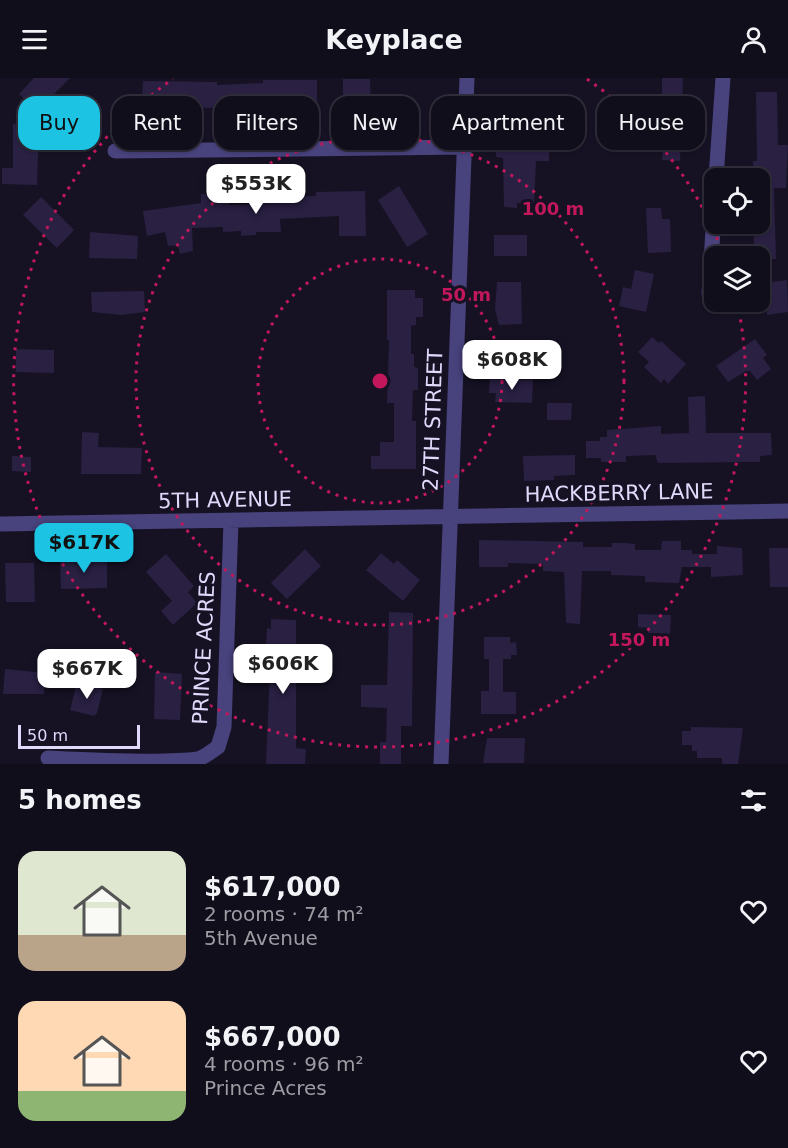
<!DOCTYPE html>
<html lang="en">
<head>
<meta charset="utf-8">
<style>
	:root { --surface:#100e1b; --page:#1e1c28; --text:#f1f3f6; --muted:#9c9ca3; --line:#302e3a; --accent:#1dc3e3 }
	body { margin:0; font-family:"DejaVu Sans",sans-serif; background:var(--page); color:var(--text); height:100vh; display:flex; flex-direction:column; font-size:22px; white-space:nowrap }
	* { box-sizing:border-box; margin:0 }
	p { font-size:20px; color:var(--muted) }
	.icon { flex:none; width:33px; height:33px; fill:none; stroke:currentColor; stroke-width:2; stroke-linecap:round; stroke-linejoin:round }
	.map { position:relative; height:686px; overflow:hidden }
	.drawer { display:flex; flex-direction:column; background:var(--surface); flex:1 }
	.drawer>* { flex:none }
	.hud { position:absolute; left:18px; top:18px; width:753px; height:54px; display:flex; gap:12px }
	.buttons { position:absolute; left:704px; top:90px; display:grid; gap:12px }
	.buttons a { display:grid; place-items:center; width:66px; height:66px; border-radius:12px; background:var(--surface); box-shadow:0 2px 4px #0004,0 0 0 2px var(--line); font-size:30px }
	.scale { position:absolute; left:18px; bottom:15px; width:122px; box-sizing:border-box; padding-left:6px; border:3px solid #dfd9fa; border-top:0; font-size:16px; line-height:21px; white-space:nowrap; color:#dfd9fa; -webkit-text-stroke:4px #161224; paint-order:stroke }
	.price { position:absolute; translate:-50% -51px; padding:0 14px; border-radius:12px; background:#fff; color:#222; font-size:20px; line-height:39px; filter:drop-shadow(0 2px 3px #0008) }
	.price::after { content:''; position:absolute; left:50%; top:36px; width:18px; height:14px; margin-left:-9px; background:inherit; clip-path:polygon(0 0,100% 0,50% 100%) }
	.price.on { background:var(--accent); color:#111 }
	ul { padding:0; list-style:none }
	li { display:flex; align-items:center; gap:18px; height:150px; padding:0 18px }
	li span { display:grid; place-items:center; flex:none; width:168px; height:120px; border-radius:18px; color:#555 }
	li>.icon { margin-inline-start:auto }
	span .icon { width:72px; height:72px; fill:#fffc; stroke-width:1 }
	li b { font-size:26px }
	h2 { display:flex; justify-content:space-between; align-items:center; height:72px; padding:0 18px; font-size:26px }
	.pill { padding:0 21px; border-radius:18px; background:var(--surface); box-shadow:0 2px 4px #0004,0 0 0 2px var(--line); font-size:21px; line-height:54px }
	.pill.on { background:var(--accent); color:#111 }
	header { display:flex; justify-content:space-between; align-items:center; height:78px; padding:0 18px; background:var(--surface); font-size:27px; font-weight:700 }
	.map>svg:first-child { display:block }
	.building { fill:#292042 }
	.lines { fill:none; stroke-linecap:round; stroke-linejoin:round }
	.minor { stroke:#48427d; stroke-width:15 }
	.ring { fill:none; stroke:#c2185b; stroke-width:3; stroke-dasharray:3 6 }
	.labels { text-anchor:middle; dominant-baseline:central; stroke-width:6; stroke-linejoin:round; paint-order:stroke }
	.street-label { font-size:21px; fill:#dfd9fa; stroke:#161224 }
	.centre { fill:#c2185b; stroke:#161224; stroke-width:3 }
	.ring-label { font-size:18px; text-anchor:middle; font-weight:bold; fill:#c2185b; stroke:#161224; stroke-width:6; stroke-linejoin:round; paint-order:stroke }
</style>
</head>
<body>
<header><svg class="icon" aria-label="menu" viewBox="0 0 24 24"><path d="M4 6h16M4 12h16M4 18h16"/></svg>Keyplace<svg class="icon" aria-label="person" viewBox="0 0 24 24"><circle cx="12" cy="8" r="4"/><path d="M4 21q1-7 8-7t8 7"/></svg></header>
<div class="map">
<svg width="788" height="686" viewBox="0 0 788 686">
	<rect width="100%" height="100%" fill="#161224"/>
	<path class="building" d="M34 0H70L37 33 19 16Z
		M662 0H683L680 83 662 82 663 71H658L659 57H654L655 32H662Z
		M343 1H370L371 30 343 31Z
		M263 2H317V32L158 29V26L150 25 151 22 142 21 143 3 217 4V7L263 5Z
		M756 14H777L778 67H788L786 110H774L776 181H759L757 167H754V146H759V100H754L753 83H757Z
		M13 46H39L37 107 2 106V90H13Z
		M502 57 549 58V83H536L534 125H517V130L504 129 503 80 496 79V59Z
		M399 108 428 156 407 169 378 122Z
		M365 113 366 158H339V138L280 141 281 154H256V157L241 158V153L223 154V149L192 150 193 173 180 176 178 167 168 168 165 154 147 158 143 133 201 125V116L228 115 229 127 259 126V115H284V119L316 118V114Z
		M41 119 74 152 57 170 23 137Z
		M646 130H661L662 141H670L671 174 648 175Z
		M90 154 138 158 137 181 89 180Z
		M494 157H527V178H494Z
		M635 192 654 196 646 234 619 228 623 209 631 211Z
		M787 202 788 234 767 237 764 205Z
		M497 204H521L522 246 499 247 495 231Z
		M387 212H415V220H423V239H416V247L411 248V276H414V289L418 290V312H413L412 343H416V391H371V378H380V364H394V325H387L389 262H387Z
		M144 213 145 234 121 237 92 234 91 214Z
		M652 259 659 265 661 263 686 286 668 306 664 301 661 305 644 289 649 284 638 274Z
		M755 261 767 277 763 280 771 291 757 302 750 293H746L728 304 716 288Z
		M16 271 54 272V295L16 294Z
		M490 301 533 302 532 325 495 324 496 315H489Z
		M705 318 706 355H771L772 377 760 378V384H746L658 385 655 377 626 378V384H601V380H586V363H600V359H607V352L661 348V356L689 355 688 319Z
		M547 325H572L571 342H547Z
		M82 354 99 355 98 369 142 370 141 396H81Z
		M575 377V397L554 398V402L524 403 523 378Z
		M12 378 31 379V394L12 393Z
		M479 462 583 464V469H612V465H625L635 466V472H661L662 463H681V472H692V476H717V468L742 470 743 497 711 499V489H682L679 505 645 504V498L611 497V493H582L580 546 566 545 564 494 543 493V486L508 485V489H479Z
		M769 470H788V509H770Z
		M305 471 321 488 287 521 271 505Z
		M381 475 394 486 397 482 420 502 403 523 366 492Z
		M166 476 194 508 188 514 197 525 173 547 161 533 172 523 146 494Z
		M107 482V510L61 511 60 483Z
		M5 485H34L35 524H6Z
		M389 534 413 535 412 648H401V686H380V664H386L387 630 361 629V607H387Z
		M638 536 671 537 670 556 648 555V550L638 549Z
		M271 541 296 542V670L306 671 305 686H266L271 567H266L267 550 271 551Z
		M484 559H510V565L516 564 517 577H511V581H503V614H516V636H481V613H489V581H484Z
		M5 591 45 595 44 616H3Z
		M155 594 182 596 180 642 154 641Z
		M77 605 103 611 97 635 94 638 70 632Z
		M691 649 743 650 738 686H722V680H697V673H692V667H682V653H691Z
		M487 660H525L524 685H483Z"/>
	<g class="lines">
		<path class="minor" d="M115 73 465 69
			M716 100 723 0
			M709 216 714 136
			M0 446 788 433
			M48 680C88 682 162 686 198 681 205 679 212 673 218 669L224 649 231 443
			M441 686 467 0"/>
	</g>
	<g class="ring">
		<circle cx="380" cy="303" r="122"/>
		<circle cx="380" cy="303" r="244"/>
		<path d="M587 1A366 366 0 0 1 724 178M737 224A366 366 0 1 1 173 1"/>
	</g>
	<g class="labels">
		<g class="street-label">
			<text transform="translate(433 342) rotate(-88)">27TH STREET</text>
			<text transform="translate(619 415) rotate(-1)">HACKBERRY LANE</text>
			<text transform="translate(225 422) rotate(-1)">5TH AVENUE</text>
			<text transform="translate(204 570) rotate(-87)">PRINCE ACRES</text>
		</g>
	</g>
	<circle cx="380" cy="303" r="9" class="centre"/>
	<g class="ring-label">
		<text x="553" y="137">100 m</text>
		<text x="466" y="223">50 m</text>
		<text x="639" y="568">150 m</text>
	</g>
</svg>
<div class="buttons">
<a><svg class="icon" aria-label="locate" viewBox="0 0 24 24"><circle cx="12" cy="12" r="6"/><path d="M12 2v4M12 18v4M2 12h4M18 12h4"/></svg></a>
<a><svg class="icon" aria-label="layers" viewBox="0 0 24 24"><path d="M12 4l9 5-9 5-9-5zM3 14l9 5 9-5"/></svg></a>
</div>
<div class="scale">50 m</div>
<b class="price" style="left:256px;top:137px">$553K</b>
<b class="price" style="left:512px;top:313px">$608K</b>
<b class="price on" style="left:84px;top:496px">$617K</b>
<b class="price" style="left:283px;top:617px">$606K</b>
<b class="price" style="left:87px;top:622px">$667K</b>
<div class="hud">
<a class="pill on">Buy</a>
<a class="pill">Rent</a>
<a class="pill">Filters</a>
<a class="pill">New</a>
<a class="pill">Apartment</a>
<a class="pill">House</a>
</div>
</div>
<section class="drawer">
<h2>5 homes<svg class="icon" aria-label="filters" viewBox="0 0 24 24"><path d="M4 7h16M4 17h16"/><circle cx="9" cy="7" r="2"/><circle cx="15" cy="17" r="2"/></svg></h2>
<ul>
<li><span style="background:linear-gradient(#dfe7d0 70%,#b9a48a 0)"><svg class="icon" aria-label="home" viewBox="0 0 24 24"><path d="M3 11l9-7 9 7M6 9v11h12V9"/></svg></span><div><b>$617,000</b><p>2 rooms · 74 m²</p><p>5th Avenue</p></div><svg class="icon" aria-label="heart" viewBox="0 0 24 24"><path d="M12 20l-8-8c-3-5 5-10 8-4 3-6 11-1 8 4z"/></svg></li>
<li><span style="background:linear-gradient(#ffd9b3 75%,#8fb573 0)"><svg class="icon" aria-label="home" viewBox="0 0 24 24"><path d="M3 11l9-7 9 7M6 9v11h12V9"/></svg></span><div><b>$667,000</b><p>4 rooms · 96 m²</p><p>Prince Acres</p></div><svg class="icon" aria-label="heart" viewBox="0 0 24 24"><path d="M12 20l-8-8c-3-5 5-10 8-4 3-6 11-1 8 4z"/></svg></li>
</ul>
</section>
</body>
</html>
